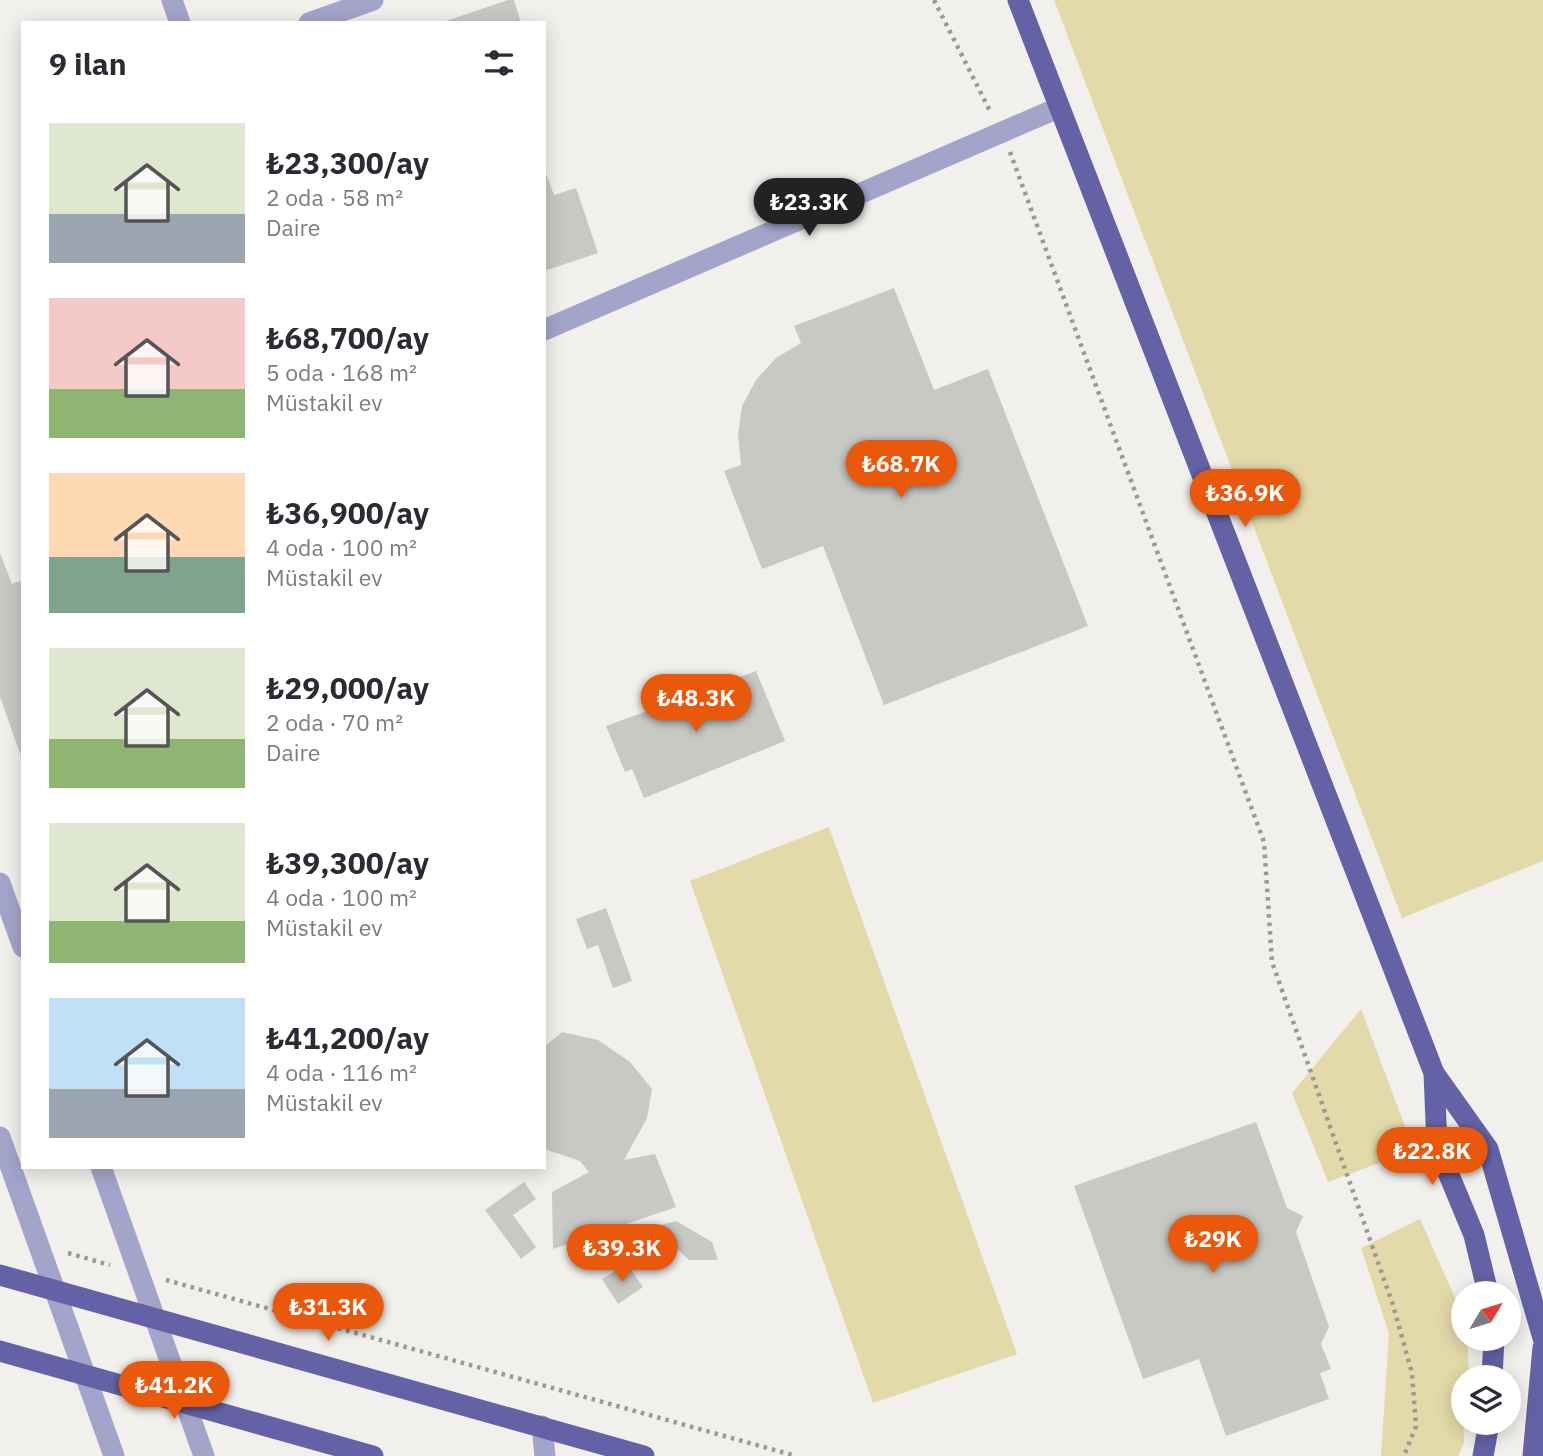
<!DOCTYPE html>
<html lang="tr">
<head>
<meta charset="utf-8">
<style>
	:root { --surface:#fff; --page:#f7f7f7; --text:#2b2b33; --muted:#7c7c81; --accent:#ea580c }
	body { margin:0; font-family:"IBM Plex Sans",sans-serif; background:var(--page); color:var(--text); height:100vh; display:flex; flex-direction:column; font-size:26px; white-space:nowrap }
	* { box-sizing:border-box; margin:0 }
	p { font-size:23px; color:var(--muted) }
	.icon { flex:none; width:38px; height:38px; fill:none; stroke:currentColor; stroke-width:2; stroke-linecap:round; stroke-linejoin:round }
	.map { position:relative; flex:1; overflow:hidden }
	.sheet { position:absolute; left:21px; top:21px; width:525px; height:1148px; display:flex; flex-direction:column; background:var(--surface); border-radius:0px; box-shadow:0 4px 18px #0003 }
	.sheet>* { flex:none }
	.needle { width:46px; rotate:52deg }
	.fabs { position:absolute; left:1451px; top:1281px; display:grid; gap:14px }
	.fabs a { display:grid; place-items:center; width:70px; height:70px; border-radius:50%; background:var(--surface); box-shadow:0 4px 18px #0003; font-size:35px }
	.price { position:absolute; translate:-50% -60px; padding:0 16px; border-radius:24px; background:var(--accent); color:#fff; font-size:23px; line-height:46px; filter:drop-shadow(0 2px 4px #0008) }
	.price::after { content:''; position:absolute; left:50%; top:42px; width:21px; height:16px; margin-left:-10px; background:inherit; clip-path:polygon(0 0,100% 0,50% 100%) }
	.price.current { background:#222; color:#fff }
	ul { padding:0; list-style:none }
	li { display:flex; align-items:center; gap:21px; height:175px; padding:0 28px }
	li span { display:grid; place-items:center; flex:none; width:196px; height:140px; border-radius:0px; color:#555 }
	li>.icon { margin-inline-start:auto }
	span .icon { width:84px; height:84px; fill:#fffc; stroke-width:1 }
	li b { font-size:30px }
	h2 { display:flex; justify-content:space-between; align-items:center; height:84px; padding:0 28px; font-size:30px }
	.map>svg:first-child { display:block }
	.green { fill:#e4d9a9 }
	.building { fill:#c8c8c4 }
	.lines { fill:none; stroke-linecap:round; stroke-linejoin:round }
	.path { stroke:#999996; stroke-width:4.5; stroke-dasharray:3.5 5; stroke-linecap:butt }
	.minor { stroke:#a2a4ca; stroke-width:21 }
	.major { stroke:#6362a6; stroke-width:21 }
</style>
</head>
<body>
<div class="map">
<svg width="1543" height="1456" viewBox="0 0 1543 1456">
	<rect width="100%" height="100%" fill="#f1f0ec"/>
	<path class="green" d="M1054 0H1543V861L1402 918Z
		M829 827 1017 1354 873 1403 690 881Z
		M1361 1009 1414 1150 1328 1182 1292 1093Z
		M1420 1219 1463 1316V1339H1467L1469 1377H1463L1464 1443 1458 1456H1381L1389 1333 1361 1248Z"/>
	<path class="building" d="M508 0H514L521 23H440Z
		M544 168 554 195 576 188 598 253 544 271Z
		M894 288 934 390 988 369 1088 626 884 705 823 546 762 569 724 471 741 465 738 435 742 406 756 380 776 358 801 343 794 326Z
		M0 553 12 584 23 580 22 759 0 697Z
		M756 671 785 741 644 798 632 769 625 772 606 726Z
		M606 908 632 981 613 988 598 945 587 949 576 919Z
		M562 1032 598 1040 630 1062 652 1089 647 1118 624 1160 655 1154 676 1207 553 1249 552 1192 589 1172 580 1161 544 1149V1047Z
		M1256 1122 1287 1208 1303 1216 1296 1232 1329 1327 1321 1344 1331 1369 1320 1373 1329 1399 1226 1436 1199 1359 1143 1379 1074 1186Z
		M524 1182 536 1199 513 1215 536 1247 521 1259 485 1210Z
		M676 1221 712 1242 718 1260H689L654 1227Z
		M627 1264 643 1287 618 1304 602 1279Z"/>
	<g class="lines">
		<path class="path" d="M934 0 991 113
			M1010 152 1264 842 1272 962 1393 1305 1412 1373 1416 1426 1404 1456
			M68 1253 110 1265
			M166 1280 796 1456"/>
		<path class="minor" d="M172 0 180 23
			M309 23 373 0
			M544 330 1058 108
			M0 883 23 947
			M0 1137 114 1456
			M101 1167 204 1456
			M542 1426 545 1456"/>
		<path class="major" d="M1018 0 1434 1073 1488 1149 1543 1338
			M1434 1073 1437 1146 1474 1235 1488 1293
			M0 1275 644 1456
			M0 1351 373 1456
			M1492 1377 1494 1339
			M1483 1456 1489 1423
			M1533 1456 1543 1347"/>
	</g>
</svg>
<div class="fabs">
<a><svg class="needle" viewBox="-14 -14 28 28"><path d="M0-13l5 13h-10z" fill="#e53935"/><path d="M0 13l5-13h-10z" fill="#7c7c81"/></svg></a>
<a><svg class="icon" aria-label="layers" viewBox="0 0 24 24"><path d="M12 4l9 5-9 5-9-5zM3 14l9 5 9-5"/></svg></a>
</div>
<b class="price current" style="left:809px;top:238px">₺23.3K</b>
<b class="price" style="left:901px;top:500px">₺68.7K</b>
<b class="price" style="left:1245px;top:529px">₺36.9K</b>
<b class="price" style="left:696px;top:734px">₺48.3K</b>
<b class="price" style="left:1432px;top:1187px">₺22.8K</b>
<b class="price" style="left:1213px;top:1275px">₺29K</b>
<b class="price" style="left:622px;top:1284px">₺39.3K</b>
<b class="price" style="left:328px;top:1343px">₺31.3K</b>
<b class="price" style="left:174px;top:1421px">₺41.2K</b>
<section class="sheet">
<h2>9 ilan<svg class="icon" aria-label="filters" viewBox="0 0 24 24"><path d="M4 7h16M4 17h16"/><circle cx="9" cy="7" r="2"/><circle cx="15" cy="17" r="2"/></svg></h2>
<ul>
<li><span style="background:linear-gradient(#dfe7d0 65%,#9aa5b1 0)"><svg class="icon" aria-label="home" viewBox="0 0 24 24"><path d="M3 11l9-7 9 7M6 9v11h12V9"/></svg></span><div><b>₺23,300/ay</b><p>2 oda · 58 m²</p><p>Daire</p></div></li>
<li><span style="background:linear-gradient(#f6c9c9 65%,#8fb573 0)"><svg class="icon" aria-label="home" viewBox="0 0 24 24"><path d="M3 11l9-7 9 7M6 9v11h12V9"/></svg></span><div><b>₺68,700/ay</b><p>5 oda · 168 m²</p><p>Müstakil ev</p></div></li>
<li><span style="background:linear-gradient(#ffd9b3 60%,#7fa58c 0)"><svg class="icon" aria-label="home" viewBox="0 0 24 24"><path d="M3 11l9-7 9 7M6 9v11h12V9"/></svg></span><div><b>₺36,900/ay</b><p>4 oda · 100 m²</p><p>Müstakil ev</p></div></li>
<li><span style="background:linear-gradient(#dfe7d0 65%,#8fb573 0)"><svg class="icon" aria-label="home" viewBox="0 0 24 24"><path d="M3 11l9-7 9 7M6 9v11h12V9"/></svg></span><div><b>₺29,000/ay</b><p>2 oda · 70 m²</p><p>Daire</p></div></li>
<li><span style="background:linear-gradient(#dfe7d0 70%,#8fb573 0)"><svg class="icon" aria-label="home" viewBox="0 0 24 24"><path d="M3 11l9-7 9 7M6 9v11h12V9"/></svg></span><div><b>₺39,300/ay</b><p>4 oda · 100 m²</p><p>Müstakil ev</p></div></li>
<li><span style="background:linear-gradient(#bfe0f5 65%,#9aa5b1 0)"><svg class="icon" aria-label="home" viewBox="0 0 24 24"><path d="M3 11l9-7 9 7M6 9v11h12V9"/></svg></span><div><b>₺41,200/ay</b><p>4 oda · 116 m²</p><p>Müstakil ev</p></div></li>
</ul>
</section>
</div>
</body>
</html>
